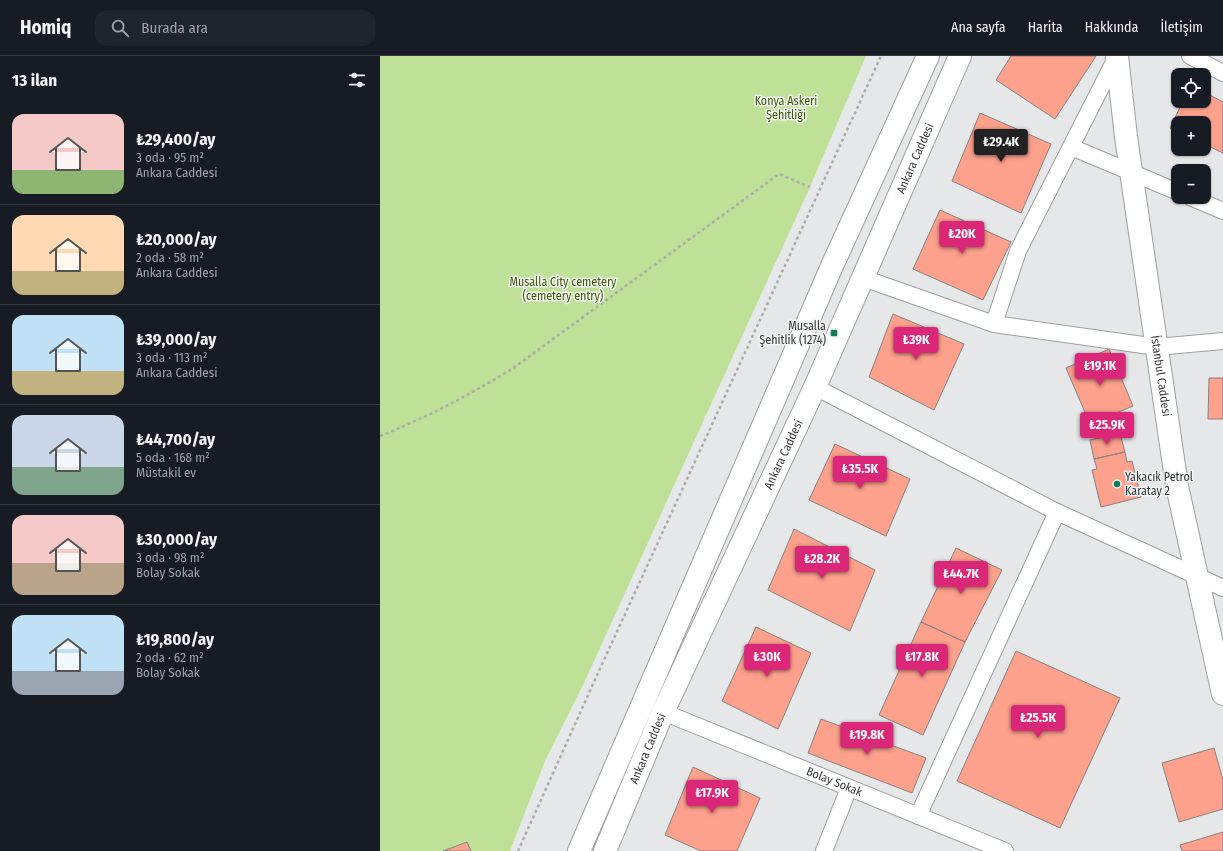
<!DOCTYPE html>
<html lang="tr">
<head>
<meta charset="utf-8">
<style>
	:root { --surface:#171b24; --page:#20242c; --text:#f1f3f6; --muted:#9ea1a6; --line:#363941; --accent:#db2777 }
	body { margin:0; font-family:"Fira Sans Condensed",sans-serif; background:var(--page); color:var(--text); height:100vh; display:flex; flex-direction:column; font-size:15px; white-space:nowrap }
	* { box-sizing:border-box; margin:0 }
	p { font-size:13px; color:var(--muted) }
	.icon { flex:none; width:22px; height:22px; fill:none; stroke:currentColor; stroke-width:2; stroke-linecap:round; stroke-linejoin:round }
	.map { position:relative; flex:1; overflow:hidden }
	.details { display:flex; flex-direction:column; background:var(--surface); width:380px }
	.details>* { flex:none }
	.controls { position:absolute; left:791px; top:12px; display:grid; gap:8px }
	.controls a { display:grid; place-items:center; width:40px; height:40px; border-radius:8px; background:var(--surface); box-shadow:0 1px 3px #0004; font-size:20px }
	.price { position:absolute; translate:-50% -34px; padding:0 9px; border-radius:4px; background:var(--accent); color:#fff; font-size:13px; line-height:26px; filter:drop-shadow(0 1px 2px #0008) }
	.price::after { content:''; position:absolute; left:50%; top:24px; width:12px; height:9px; margin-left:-6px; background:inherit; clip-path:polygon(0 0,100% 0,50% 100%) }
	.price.current { background:#222; color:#fff }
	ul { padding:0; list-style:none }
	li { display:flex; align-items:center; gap:12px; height:100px; padding:0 12px }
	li+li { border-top:1px solid var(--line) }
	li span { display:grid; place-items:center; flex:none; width:112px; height:80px; border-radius:12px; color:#555 }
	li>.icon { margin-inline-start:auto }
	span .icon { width:48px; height:48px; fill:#fffc; stroke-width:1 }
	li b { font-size:17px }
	h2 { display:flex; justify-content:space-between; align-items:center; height:48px; padding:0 12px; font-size:17px }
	header { display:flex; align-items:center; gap:24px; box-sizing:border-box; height:56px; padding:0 20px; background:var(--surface); border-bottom:1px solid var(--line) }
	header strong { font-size:19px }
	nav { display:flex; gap:22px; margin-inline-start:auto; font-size:14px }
	.search { width:280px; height:36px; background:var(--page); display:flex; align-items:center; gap:10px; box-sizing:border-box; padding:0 14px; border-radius:12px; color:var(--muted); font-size:15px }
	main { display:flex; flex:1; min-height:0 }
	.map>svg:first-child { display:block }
	.green { fill:#bfe197 }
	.building { fill:#fda08c; stroke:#868382 }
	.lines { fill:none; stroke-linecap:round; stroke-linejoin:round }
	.street-casing { stroke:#9c9ea0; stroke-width:18 }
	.secondary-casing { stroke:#9c9ea0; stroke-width:24 }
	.primary-casing { stroke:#9c9ea0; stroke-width:24 }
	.path { stroke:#a9abac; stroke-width:2.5; stroke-dasharray:3 3; stroke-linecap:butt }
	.street { stroke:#fff; stroke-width:16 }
	.secondary { stroke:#fff; stroke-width:22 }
	.primary { stroke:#fff; stroke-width:22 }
	.poi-dot { fill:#0f7c58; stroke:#f2f4f6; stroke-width:1.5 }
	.labels { text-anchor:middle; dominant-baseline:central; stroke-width:3; stroke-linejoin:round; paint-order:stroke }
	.park-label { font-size:12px; fill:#405e00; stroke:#f2f4f6 }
	.street-label { font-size:12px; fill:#373839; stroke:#f2f4f6 }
	.poi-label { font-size:12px; fill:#373839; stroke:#f2f4f6; text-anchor:end }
</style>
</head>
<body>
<header>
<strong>Homiq</strong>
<div class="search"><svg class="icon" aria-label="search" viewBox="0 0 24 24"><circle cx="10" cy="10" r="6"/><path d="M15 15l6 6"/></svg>Burada ara</div>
<nav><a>Ana sayfa</a><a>Harita</a><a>Hakkında</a><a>İletişim</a></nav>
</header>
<main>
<section class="details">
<h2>13 ilan<svg class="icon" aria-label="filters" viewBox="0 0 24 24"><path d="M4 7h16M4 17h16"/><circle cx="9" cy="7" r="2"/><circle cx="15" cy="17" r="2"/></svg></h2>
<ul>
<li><span style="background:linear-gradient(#f6c9c9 70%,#8fb573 0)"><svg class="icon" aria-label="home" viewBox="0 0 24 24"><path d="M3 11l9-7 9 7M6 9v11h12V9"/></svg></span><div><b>₺29,400/ay</b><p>3 oda · 95 m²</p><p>Ankara Caddesi</p></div></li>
<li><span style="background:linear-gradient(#ffd9b3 70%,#c2b280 0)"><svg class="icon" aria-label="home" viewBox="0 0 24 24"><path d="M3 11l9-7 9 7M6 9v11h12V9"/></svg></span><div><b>₺20,000/ay</b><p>2 oda · 58 m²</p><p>Ankara Caddesi</p></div></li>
<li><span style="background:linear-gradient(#bfe0f5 70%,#c2b280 0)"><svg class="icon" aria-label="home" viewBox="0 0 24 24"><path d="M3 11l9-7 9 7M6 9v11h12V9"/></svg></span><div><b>₺39,000/ay</b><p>3 oda · 113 m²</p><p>Ankara Caddesi</p></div></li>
<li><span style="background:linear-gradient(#c9d6e8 65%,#7fa58c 0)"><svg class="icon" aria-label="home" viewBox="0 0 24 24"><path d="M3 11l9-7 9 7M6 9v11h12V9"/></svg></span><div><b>₺44,700/ay</b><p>5 oda · 168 m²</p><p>Müstakil ev</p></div></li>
<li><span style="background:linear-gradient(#f6c9c9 60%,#b9a48a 0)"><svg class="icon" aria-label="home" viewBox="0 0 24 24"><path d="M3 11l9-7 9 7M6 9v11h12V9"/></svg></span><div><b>₺30,000/ay</b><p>3 oda · 98 m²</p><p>Bolay Sokak</p></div></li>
<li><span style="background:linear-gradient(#bfe0f5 70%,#9aa5b1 0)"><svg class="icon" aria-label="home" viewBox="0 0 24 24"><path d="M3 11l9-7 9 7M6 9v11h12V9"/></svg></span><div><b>₺19,800/ay</b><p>2 oda · 62 m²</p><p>Bolay Sokak</p></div></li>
</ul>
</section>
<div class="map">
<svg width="843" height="795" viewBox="0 0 843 795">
	<rect width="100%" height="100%" fill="#e5e7e8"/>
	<path class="green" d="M0 0H486L430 131 204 627 165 705 130 795H0Z"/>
	<path class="building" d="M631 0H716L675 63 616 24Z
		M824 36 843 46V97L824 88V67H798V76L790 72 803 45H824Z
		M600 57 671 88 641 157 572 125Z
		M560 154 631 186 603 244 533 213Z
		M513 258 584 288 554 354 489 321Z
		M729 293 753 350 710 368 686 312Z
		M829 322H843V363H828Z
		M740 377 745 396 714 403 710 384Z
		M455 388 530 423 506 480 429 444Z
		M745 396 747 406 752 405 761 441 721 451 712 414 717 413 714 403Z
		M414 473 495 514 470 575 388 534Z
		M576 492 622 514 585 586 541 566Z
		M541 566 585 586 543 679 499 659Z
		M376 571 431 597 398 673 342 645Z
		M636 595 740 642 680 772 577 725Z
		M441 663 546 702 532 737 428 697Z
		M834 692 843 724V753L799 766 782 707Z
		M313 711 380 742 357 795H321L285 779Z
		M843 776V795H802L800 789Z
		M87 786 91 795H63Z"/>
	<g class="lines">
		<defs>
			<g id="street">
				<path d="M810 0 843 17"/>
				<path d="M691 91 798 136"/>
				<path d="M810 141 843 155"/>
				<path d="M483 222 614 268 777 291 843 285"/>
				<path d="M614 268 638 195 737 0"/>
				<path d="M435 331 677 456 843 532"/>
				<path id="s1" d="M283 656 625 795"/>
				<path d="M538 760 677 456"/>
				<path d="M444 795 469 732"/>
			</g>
			<g id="secondary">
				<path id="s2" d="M737 0 746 81 797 430 843 638"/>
			</g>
			<g id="primary">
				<path d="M199 795 452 210 548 0"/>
				<path id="s3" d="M225 795 283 656 435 331 580 0"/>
			</g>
		</defs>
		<use href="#street" class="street-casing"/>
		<use href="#secondary" class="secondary-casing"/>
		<use href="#primary" class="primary-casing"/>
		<path class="path" d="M0 380C46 362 89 339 132 313L399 118 430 131
			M138 795 218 617 501 0"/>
		<use href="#street" class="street"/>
		<use href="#secondary" class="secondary"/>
		<use href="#primary" class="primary"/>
	</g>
	<g class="poi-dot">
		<rect x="450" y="273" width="8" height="8" rx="2"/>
		<circle cx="737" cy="428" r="4"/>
	</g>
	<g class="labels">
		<g class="park-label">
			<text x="406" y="45">Konya Askeri<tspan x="406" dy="14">Şehitliği</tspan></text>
			<text x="183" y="226">Musalla City cemetery<tspan x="183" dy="14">(cemetery entry)</tspan></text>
		</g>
		<g class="street-label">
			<text stroke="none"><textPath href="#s3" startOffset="759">Ankara Caddesi</textPath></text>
			<text stroke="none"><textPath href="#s2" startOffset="323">İstanbul Caddesi</textPath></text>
			<text stroke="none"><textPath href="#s3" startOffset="435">Ankara Caddesi</textPath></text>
			<text stroke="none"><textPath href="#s3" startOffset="111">Ankara Caddesi</textPath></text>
			<text stroke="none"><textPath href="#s1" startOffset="185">Bolay Sokak</textPath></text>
		</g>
		<g class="poi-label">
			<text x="446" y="270">Musalla<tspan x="446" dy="14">Şehitlik (1274)</tspan></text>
			<text x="745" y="421" text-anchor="start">Yakacık Petrol<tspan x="745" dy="14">Karatay 2</tspan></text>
		</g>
	</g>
</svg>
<div class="controls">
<a><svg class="icon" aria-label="locate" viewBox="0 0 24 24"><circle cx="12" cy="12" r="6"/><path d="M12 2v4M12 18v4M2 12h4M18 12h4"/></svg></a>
<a>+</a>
<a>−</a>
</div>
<b class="price current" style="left:621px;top:107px">₺29.4K</b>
<b class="price" style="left:582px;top:199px">₺20K</b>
<b class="price" style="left:536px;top:305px">₺39K</b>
<b class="price" style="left:720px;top:331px">₺19.1K</b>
<b class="price" style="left:727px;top:390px">₺25.9K</b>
<b class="price" style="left:480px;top:434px">₺35.5K</b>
<b class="price" style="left:442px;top:524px">₺28.2K</b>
<b class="price" style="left:581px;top:539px">₺44.7K</b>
<b class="price" style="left:387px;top:622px">₺30K</b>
<b class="price" style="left:542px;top:622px">₺17.8K</b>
<b class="price" style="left:658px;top:683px">₺25.5K</b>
<b class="price" style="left:487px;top:700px">₺19.8K</b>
<b class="price" style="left:332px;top:758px">₺17.9K</b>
</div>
</main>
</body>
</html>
